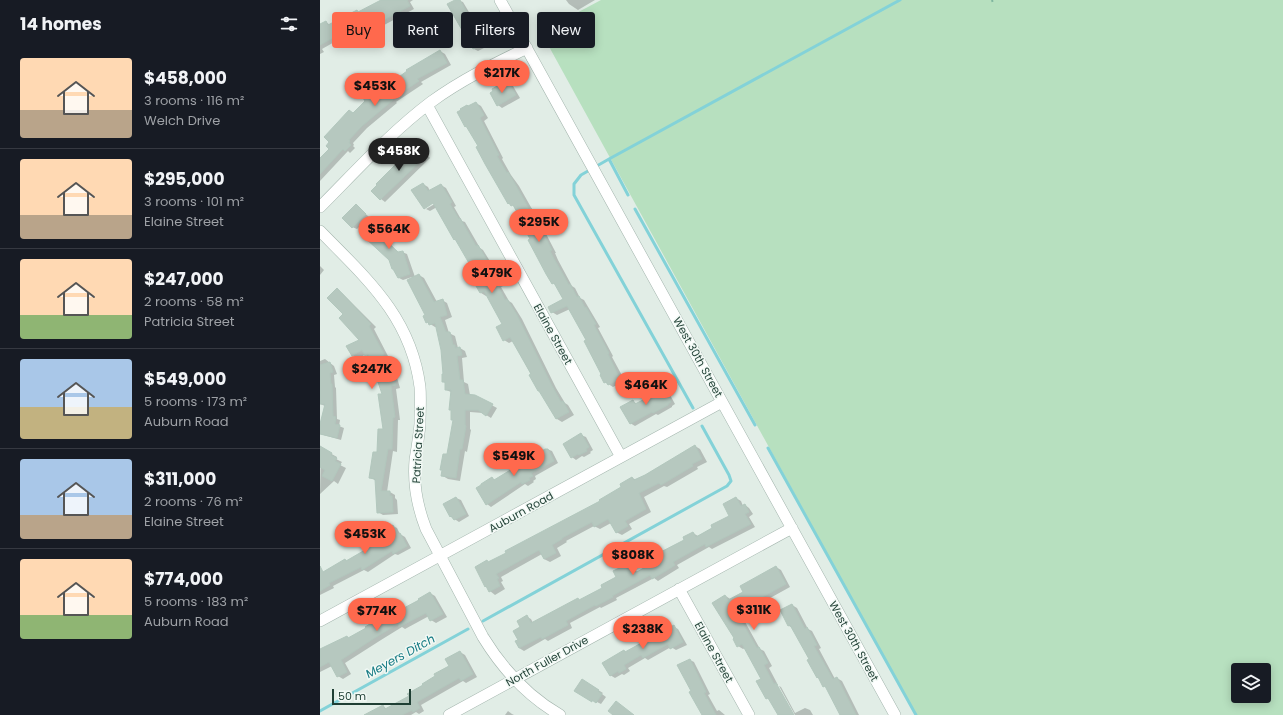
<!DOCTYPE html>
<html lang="en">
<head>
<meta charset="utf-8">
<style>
	:root { --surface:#171b24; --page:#20242c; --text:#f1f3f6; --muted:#9ea1a6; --line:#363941; --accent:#ff694d }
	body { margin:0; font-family:Poppins,sans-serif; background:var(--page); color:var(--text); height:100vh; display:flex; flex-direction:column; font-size:15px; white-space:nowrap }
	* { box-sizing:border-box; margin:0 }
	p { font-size:13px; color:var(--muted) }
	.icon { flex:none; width:22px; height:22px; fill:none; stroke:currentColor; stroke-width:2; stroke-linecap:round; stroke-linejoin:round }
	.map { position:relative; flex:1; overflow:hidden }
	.side { display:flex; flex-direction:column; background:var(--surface); width:320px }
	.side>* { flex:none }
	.hud { position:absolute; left:12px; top:12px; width:380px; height:36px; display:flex; gap:8px }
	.controls { position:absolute; left:911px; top:663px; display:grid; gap:8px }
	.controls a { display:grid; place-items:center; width:40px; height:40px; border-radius:4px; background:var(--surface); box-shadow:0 2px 10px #0003; font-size:20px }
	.scale { position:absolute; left:12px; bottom:10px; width:79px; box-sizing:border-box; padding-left:4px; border:2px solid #1f3f34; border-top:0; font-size:11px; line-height:14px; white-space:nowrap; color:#1f3f34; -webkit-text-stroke:3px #f2f9f5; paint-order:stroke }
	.price { position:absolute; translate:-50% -34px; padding:0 9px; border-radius:14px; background:var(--accent); color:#111; font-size:13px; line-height:26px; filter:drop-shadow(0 1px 2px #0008) }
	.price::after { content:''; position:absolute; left:50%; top:24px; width:12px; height:9px; margin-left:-6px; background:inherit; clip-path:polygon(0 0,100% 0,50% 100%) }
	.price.current { background:#222; color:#fff }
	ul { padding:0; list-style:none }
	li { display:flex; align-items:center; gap:12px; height:100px; padding:0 20px }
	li+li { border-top:1px solid var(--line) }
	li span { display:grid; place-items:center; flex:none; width:112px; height:80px; border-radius:4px; color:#555 }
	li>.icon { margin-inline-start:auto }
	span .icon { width:48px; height:48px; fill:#fffc; stroke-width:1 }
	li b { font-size:17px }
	h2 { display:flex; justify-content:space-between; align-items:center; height:48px; padding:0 20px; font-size:17px }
	.tag { padding:0 14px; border-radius:4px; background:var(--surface); box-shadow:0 2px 10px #0003; font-size:14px; line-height:36px }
	.tag.current { background:var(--accent); color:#111 }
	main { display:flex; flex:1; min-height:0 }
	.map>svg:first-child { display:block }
	.green { fill:#b7e0bf; fill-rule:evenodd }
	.shadow { fill:#0003 }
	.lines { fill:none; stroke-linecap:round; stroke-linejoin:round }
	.stream { stroke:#83d2d8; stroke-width:3 }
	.building { fill:#b6c8bf; stroke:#b2c7bd }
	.minor-casing { stroke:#a3b5ad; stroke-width:12 }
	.path { stroke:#7eb49e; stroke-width:2; stroke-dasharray:2 3; stroke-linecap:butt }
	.minor { stroke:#fff; stroke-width:11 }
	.labels { text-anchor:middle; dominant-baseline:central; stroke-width:3; stroke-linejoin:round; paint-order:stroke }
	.street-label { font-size:11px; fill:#1f3f34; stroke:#f2f9f5 }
	.water-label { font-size:12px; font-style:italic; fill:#137982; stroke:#f2f9f5 }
</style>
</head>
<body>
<main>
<section class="side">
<h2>14 homes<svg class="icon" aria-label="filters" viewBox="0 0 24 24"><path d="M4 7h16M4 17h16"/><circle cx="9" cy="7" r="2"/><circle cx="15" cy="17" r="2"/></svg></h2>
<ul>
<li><span style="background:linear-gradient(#ffd9b3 65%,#b9a48a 0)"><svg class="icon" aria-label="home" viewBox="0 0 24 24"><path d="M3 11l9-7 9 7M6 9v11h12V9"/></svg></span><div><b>$458,000</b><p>3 rooms · 116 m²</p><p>Welch Drive</p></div></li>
<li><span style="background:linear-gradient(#ffd9b3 70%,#b9a48a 0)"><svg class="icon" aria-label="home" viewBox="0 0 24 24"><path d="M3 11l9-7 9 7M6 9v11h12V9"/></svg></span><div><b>$295,000</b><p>3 rooms · 101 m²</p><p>Elaine Street</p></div></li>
<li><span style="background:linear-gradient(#ffd9b3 70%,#8fb573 0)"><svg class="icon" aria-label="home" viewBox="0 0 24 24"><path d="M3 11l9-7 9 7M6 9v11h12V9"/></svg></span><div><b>$247,000</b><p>2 rooms · 58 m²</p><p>Patricia Street</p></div></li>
<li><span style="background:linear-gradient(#a9c7e8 60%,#c2b280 0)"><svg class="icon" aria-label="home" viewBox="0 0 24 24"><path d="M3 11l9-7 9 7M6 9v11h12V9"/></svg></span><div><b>$549,000</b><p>5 rooms · 173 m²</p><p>Auburn Road</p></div></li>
<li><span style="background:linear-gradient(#a9c7e8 70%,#b9a48a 0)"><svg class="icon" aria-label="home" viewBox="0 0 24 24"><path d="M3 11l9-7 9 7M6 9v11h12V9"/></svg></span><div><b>$311,000</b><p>2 rooms · 76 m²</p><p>Elaine Street</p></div></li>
<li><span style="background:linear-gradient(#ffd9b3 70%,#8fb573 0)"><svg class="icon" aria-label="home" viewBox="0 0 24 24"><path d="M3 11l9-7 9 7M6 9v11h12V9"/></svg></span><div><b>$774,000</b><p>5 rooms · 183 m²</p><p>Auburn Road</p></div></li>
</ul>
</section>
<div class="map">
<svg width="963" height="715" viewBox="0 0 963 715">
	<rect width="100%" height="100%" fill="#e1ede6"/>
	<path class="green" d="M281 0H963V715H596L221 32ZM918 670H944V696H918Z"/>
	<path class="shadow" d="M63 0H93L90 2 94 9 38 39 34 36 32 32 2 49 4 52 0 54V26L6 22 10 25 39 13Z
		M137 0 143 2 156 24 161 27 170 45 158 51 154 49 128 5Z
		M246 0H275L258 10 249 4Z
		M120 51 125 54 131 65 101 82 103 84 76 102 77 103 47 128 33 143 34 145 33 146 35 148 30 153 28 151 0 181V159L10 149 34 114 46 101 50 93 55 96Z
		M188 83 193 86 200 98 182 108 178 105Z
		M156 103 161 106 168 118 164 121 183 158 182 159 191 175 199 186 212 209 216 211 225 227 223 228 236 253H235L238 260 252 286 255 288 260 298 264 300 280 327 278 328 293 356 292 357 305 381 293 387 285 382 283 375 267 341 250 309 237 315 232 312 244 300 236 285 233 283 204 222 196 207 189 203 159 146 149 107Z
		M96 146 101 148 110 158 65 202 61 199Z
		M103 184 108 187 110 191 121 185 126 188 136 206 134 207 142 221 145 222 160 248 163 250 173 266 183 286 181 287 189 301 192 303 202 319 236 388 245 403 248 405 254 415 242 422 237 419 220 391 193 341 189 343 184 340V324L168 295 166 296 161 293 158 277 138 241 135 239 117 207 110 211 106 209 118 202 117 200 105 207V209L104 208Z
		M36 205 49 217 37 229 32 227Z
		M66 225 78 235 70 244 79 253 82 252 87 254 95 277 99 275 104 278 117 302 122 300 127 303 132 317 125 320 129 333 135 336 138 348H140L145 351 147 357 142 358 144 382 148 384 150 395 155 396 177 408 171 418 163 413 150 412V429L151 430 147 452 145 451 140 481 128 479 123 476 128 455 134 421 132 419 131 392 126 390V383L123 382 124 375 122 350 117 327H115L107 322 106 315 92 277 83 280 79 278 60 232Z
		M0 266 4 270 0 275Z
		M17 290 22 293 56 327 54 329 69 358H68L73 372 76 374 80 388 76 389 80 420H78L77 452 73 451 67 492H70L75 495V498L77 500 78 514 63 515 58 512 56 481 50 477 64 430 63 395 58 370 51 358 45 355 38 358 32 355 40 340 25 314Z
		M5 359 14 366 17 374 14 375 15 387 16 388 17 419 20 420 19 426 24 428 21 440 0 434V427L5 406 0 404V361Z
		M345 390 349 393 355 404 352 406V407L338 415 336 414 315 426 310 423 313 401 317 404Z
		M261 435 266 437 273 450 270 452 271 453 264 457 262 456 256 460 252 457Z
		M375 446 380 449 387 462 377 467 378 469 347 487 344 486 324 497 331 512 309 524 312 529 302 535 296 532 291 523 280 529 274 526 246 541 247 542 237 548 241 556 230 562 224 559 222 554 181 577 183 581 181 582 185 589 175 595 170 591 168 587 165 586 169 563 281 502 303 487 312 478 317 480Z
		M1 448 17 457 16 459 22 462 20 465 26 468 18 484 14 481 0 494Z
		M227 449 232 451 238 463 215 476 216 479 213 481 214 482 208 486 205 484 171 507 167 504 172 479 176 480Z
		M136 498 141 500 149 516 139 522 130 516Z
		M416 498 421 501 423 506 425 505 429 508 433 514 429 517 435 527 392 549 389 547 357 565 359 568 338 581 334 578 296 598 297 600 281 608 280 607 250 623 252 628 228 641 225 639 204 651 199 648 196 642 199 640 202 627 207 617 211 619 213 623 258 599 260 601 284 588 298 578 310 564 314 567 317 572 337 561 365 540 373 533 378 536 393 528 410 516Z
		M73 526 77 528 80 534 85 537 91 548 78 555 75 554 48 572 44 570 13 586 14 588 0 595V576L25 560 27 561 46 550Z
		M456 567 461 570 470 587 434 607 438 613 424 620 440 649 444 651 452 666 449 668 458 685H456L473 715H459L451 700 447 698 442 679 425 648 423 649 418 646 406 596 410 599 424 593Z
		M110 593 115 596 127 617 116 623 111 620 109 616 85 629 82 627 61 640 25 663 31 674 23 679 18 676 12 666 0 672V650L27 637 30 639 83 610Z
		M472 605 477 608 488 629 492 631 501 648 499 649 515 679 517 678 522 681 539 715H521L507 687 504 686 498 677 490 659 473 628 469 626 461 611Z
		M354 627 358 629 367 645 356 650 351 647 328 660 325 658 308 668 310 671 304 675 302 674 295 678 290 675 304 651 307 652Z
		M140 652 145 655 157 677 146 683 143 681 101 705 104 711 99 714 96 712 91 715H46L63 706 67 709 90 696 130 666Z
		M370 660 374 662 390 694 388 695 397 711 399 710 405 715H384L372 692Z
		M262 680 283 693 282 694 286 697 281 704 277 702V703L256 690Z
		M459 686 461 687 475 713 485 708 490 710 493 715H475Z
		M188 711 192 714 194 715H185Z"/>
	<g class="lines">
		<path class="stream" d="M289 159 308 195
			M315 209 435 425
			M373 408 254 195V184L261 175 289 159 580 0
			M448 448 596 715
			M163 621 407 486 411 481 409 475 382 426
			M0 711 148 629"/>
	</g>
	<path class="building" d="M61 0H87L90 6 33 37 29 29 0 45V24L6 21 8 25 37 10 38 12Z
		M135 0H140L154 25 156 24 166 43 153 49 127 4Z
		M120 50 127 63 97 79 99 81 72 99 73 100 42 126 29 140 30 141 29 143 31 145 25 151 23 149 0 174V158L9 149 6 146 9 142 4 137 29 110 33 113 45 101 43 98 50 92 53 96 87 71 86 70Z
		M188 82 196 95 177 106 170 93 173 91 172 89 179 85 180 87Z
		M156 102 164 115 160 118 179 155 177 156 187 173 188 172 194 182 209 209 211 208 220 224 219 225 232 250 230 251 233 257 249 285 250 284 257 297 259 296 265 308 266 307 276 324 274 325 289 353 288 354 300 379 288 385 286 382 284 383 280 375 281 374 264 341 266 340 247 306 231 313 228 307 243 299 234 283 232 284 226 274 208 240 210 239 201 222 202 221 193 205 191 206 189 203 188 204 165 164 156 147 158 146 146 126 145 127 137 112 141 110 140 109 147 105 148 106Z
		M96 144 107 155 60 200 51 191 57 185 56 184Z
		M103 183 108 191 121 184 132 202 130 204 139 219 140 218 156 246 158 245 168 262 179 283 177 284 185 300 187 299 197 315 231 384 241 402 243 401 249 412 236 419 219 391H218L209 375 211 374 190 337 183 341 176 327 182 324 164 291 160 293 152 279 157 277 135 239 134 240 113 203 104 209 91 190Z
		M36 204 46 214 32 228 22 218Z
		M66 224 74 232 66 241 78 252 83 251 90 274 78 278 73 269H72L69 260 44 237 54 227 59 231Z
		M99 274 114 302 123 299 127 315 120 317 126 332H130L133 345H135V348L140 347 142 355 137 356 140 380H143L145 394 155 395 173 404 166 416 158 410H145V425L146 426 142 449H140L136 478 121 476 122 470H120L123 454H127L133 420H131V410H129L131 390H125V382H122V374H123L121 350 115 323 109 325 108 322 106 323 103 316 105 315 87 280Z
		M17 288 51 324 49 326 64 354 63 355 68 370H70L76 385 71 386 75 417 73 418 72 449H68L61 491H70V496H72L73 512 57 513 55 479 49 478 53 452H57L58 429H63L58 394H62L54 370 56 369 48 354 45 356 42 350 32 356 26 346 39 340 19 318 23 314 7 298Z
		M10 362 13 372 10 373 11 384H12L13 416 16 417 15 424 20 425 17 438 0 434V424L5 404H0V365Z
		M345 389 351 402 348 404V405L333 413 332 412 310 424 300 407 313 400 315 404Z
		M261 433 269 447 266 449 267 451 259 455 258 454 251 458 243 444Z
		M375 445 382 459 372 464 373 466 341 485 339 483 319 493 326 509 305 521 308 526 296 533 288 519 274 527 272 522 242 538V539L232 545 236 553 224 559 219 550 176 574 179 578 177 579 180 586 169 592 166 586 165 587 155 567 167 560 168 562 186 553 185 551 280 501 279 500 301 487 300 484 312 477 314 480 325 475Z
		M0 446 12 453 11 455 17 458 15 461 21 464 12 481 2 476 5 470 0 467Z
		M225 449H228L234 461 211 473 213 476 209 478 210 480 202 484 201 482 166 505 156 488 161 485V484L172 477 174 480Z
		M136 497 146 514 134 520 131 516 130 517 123 504Z
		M416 497 421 506 425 504 429 512 425 514 431 524 386 547 385 544 353 562 355 565 349 569 332 579 330 575 292 596 293 597 276 606 275 605 246 621 248 625 222 639 221 637 199 648 195 641 198 640 193 631 200 627 197 621 207 615 211 623 258 598 259 600 282 588 281 585 296 577 293 571 310 563 315 573 336 561 333 556 364 540 363 537 373 532 376 537 392 528 391 525 409 516 403 504Z
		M73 525 78 534 80 533 87 546 73 554 72 551 42 570 41 567 9 583 10 585 0 591V566L3 572 25 559 26 561 45 550 43 544 46 539Z
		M456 566 466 584 430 604 433 610 419 617 437 648 439 647 448 663 444 665 454 684 456 683 474 715H458L448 698 446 699 436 681 441 679 422 644 417 647 413 639 414 638 392 603 405 595 408 600 423 592 420 586Z
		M110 592 123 614 110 621 106 613 79 627 78 624 56 637 21 660 27 672 17 677 9 662 0 667V649L27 636 28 638 46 628 45 627 55 621 81 607 82 609 99 600 98 599Z
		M472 604 485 629 487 627 497 645 494 646 513 679 517 677 536 715H520L505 686 503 687 498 677 497 678 487 660 489 659 470 625 468 626 460 610Z
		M354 625 363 642 350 649 348 644 323 658 321 655 304 665 306 669 299 673 298 671 290 676 282 663 304 650 305 652Z
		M140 651 153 674 141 681 139 678 97 702 100 708 93 712 92 710 82 715H44L63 705 65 709 89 696 87 694 103 685 102 684 115 676 114 674 129 666 125 659Z
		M370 659 386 692 384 693 396 715H382L369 692 371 691 357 665Z
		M262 679 279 690 278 691 282 694 276 703 272 700V702L254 691Z
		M296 701 314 715H293L288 711Z"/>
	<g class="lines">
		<defs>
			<path id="minor" d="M180 0 575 715
				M107 105 301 457
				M0 207C36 171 70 133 111 102 141 80 174 64 207 48
				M0 231C47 279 91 317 100 387 101 399 100 411 100 424 99 436 97 448 95 460 93 484 97 506 106 529L163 637C182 668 207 696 240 715
				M359 589 429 715
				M0 621 402 402
				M129 715 472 528"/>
		</defs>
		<use href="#minor" class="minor-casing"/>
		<path class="path" d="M672 0 673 3"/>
		<use href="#minor" class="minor"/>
	</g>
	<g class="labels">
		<g class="street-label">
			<text transform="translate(233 334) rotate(61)">Elaine Street</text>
			<text transform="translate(378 357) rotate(61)">West 30th Street</text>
			<text transform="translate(98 445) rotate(-87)">Patricia Street</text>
			<text transform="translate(201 512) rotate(-29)">Auburn Road</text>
			<text transform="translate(534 641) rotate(61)">West 30th Street</text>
			<text transform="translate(394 652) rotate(61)">Elaine Street</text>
			<text transform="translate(227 661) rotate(-29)">North Fuller Drive</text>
		</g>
		<g class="water-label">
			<text transform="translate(80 656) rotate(-29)">Meyers Ditch</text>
		</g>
	</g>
</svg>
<div class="controls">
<a><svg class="icon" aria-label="layers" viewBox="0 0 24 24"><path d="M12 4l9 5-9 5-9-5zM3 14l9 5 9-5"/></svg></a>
</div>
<div class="scale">50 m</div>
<b class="price" style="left:182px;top:94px">$217K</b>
<b class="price" style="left:55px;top:107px">$453K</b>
<b class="price current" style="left:79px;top:172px">$458K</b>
<b class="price" style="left:219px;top:243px">$295K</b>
<b class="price" style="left:69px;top:250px">$564K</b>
<b class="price" style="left:172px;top:294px">$479K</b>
<b class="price" style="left:52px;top:390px">$247K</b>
<b class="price" style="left:326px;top:406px">$464K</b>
<b class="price" style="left:194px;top:477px">$549K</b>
<b class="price" style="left:45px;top:555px">$453K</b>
<b class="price" style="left:313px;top:576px">$808K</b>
<b class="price" style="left:434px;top:631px">$311K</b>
<b class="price" style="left:57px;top:632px">$774K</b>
<b class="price" style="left:323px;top:650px">$238K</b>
<div class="hud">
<a class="tag current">Buy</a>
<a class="tag">Rent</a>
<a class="tag">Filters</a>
<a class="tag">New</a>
</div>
</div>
</main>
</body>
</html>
